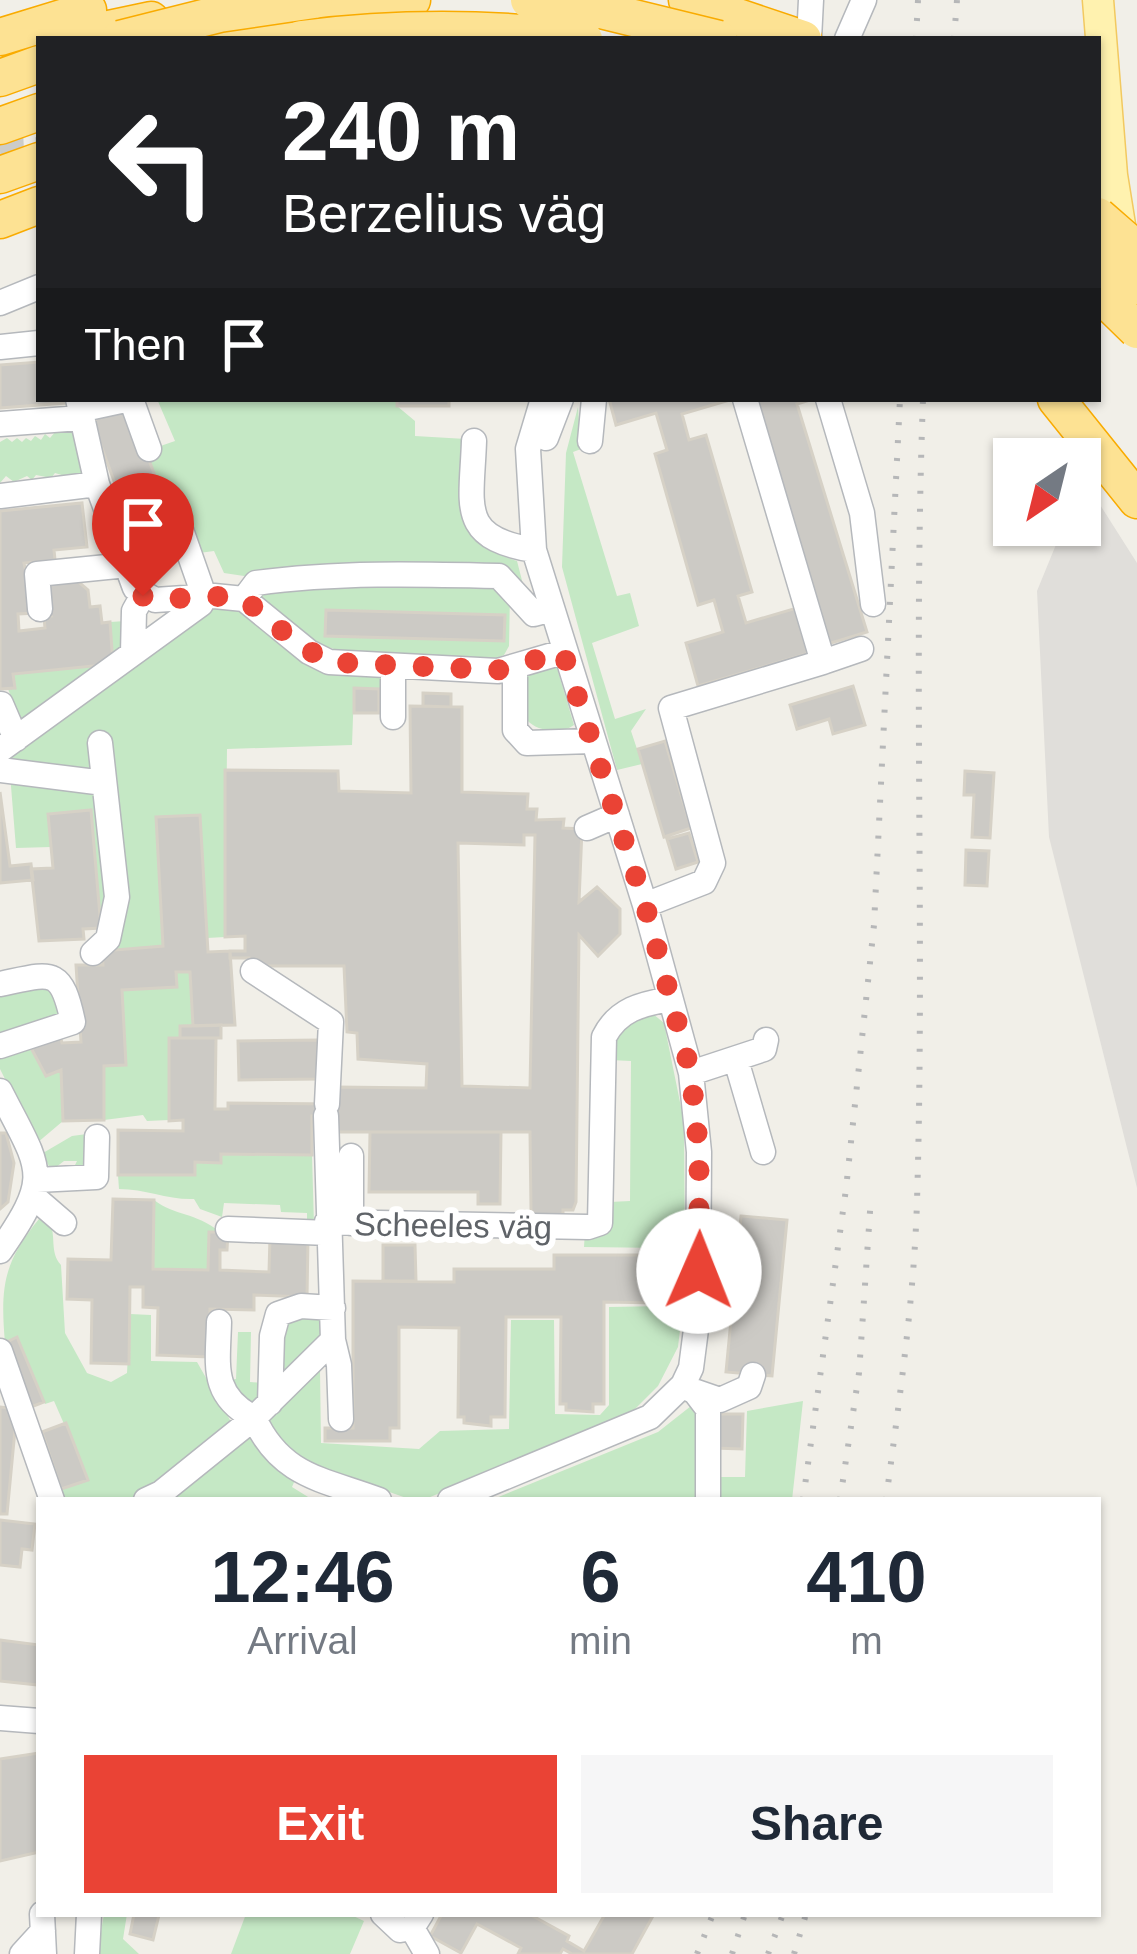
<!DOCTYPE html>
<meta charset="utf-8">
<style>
body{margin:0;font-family:Helvetica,sans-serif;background:#f6f6f7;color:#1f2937;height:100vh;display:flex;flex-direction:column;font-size:45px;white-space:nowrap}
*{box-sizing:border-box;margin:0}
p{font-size:39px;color:#747a83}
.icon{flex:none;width:66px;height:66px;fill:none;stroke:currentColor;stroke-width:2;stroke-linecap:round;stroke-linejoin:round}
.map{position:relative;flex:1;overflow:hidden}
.panel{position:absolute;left:36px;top:1497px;width:1065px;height:420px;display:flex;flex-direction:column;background:#fff;border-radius:0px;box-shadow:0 3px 9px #0004}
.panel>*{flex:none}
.banner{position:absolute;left:36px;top:36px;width:1065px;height:366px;border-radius:0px;box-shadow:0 3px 9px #0004;background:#202124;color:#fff;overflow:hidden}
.needle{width:78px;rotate:215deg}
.tools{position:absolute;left:993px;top:438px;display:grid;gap:24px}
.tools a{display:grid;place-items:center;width:108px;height:108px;border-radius:0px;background:#fff;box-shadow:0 3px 9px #0004;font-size:60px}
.pin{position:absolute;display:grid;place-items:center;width:102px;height:102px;color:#fff;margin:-123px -51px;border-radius:50% 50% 50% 0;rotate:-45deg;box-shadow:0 0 12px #0007}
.pin .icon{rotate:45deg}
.me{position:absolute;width:132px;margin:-66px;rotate:1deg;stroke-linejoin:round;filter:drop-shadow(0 0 9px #0008)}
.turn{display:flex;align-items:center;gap:42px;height:252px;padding:0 48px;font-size:54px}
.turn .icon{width:156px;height:156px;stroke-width:2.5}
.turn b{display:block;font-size:84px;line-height:102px}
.then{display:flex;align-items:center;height:114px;padding:0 48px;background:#0003;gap:24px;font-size:45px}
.eta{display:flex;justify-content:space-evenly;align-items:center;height:204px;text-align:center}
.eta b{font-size:72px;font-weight:800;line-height:84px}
.action{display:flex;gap:24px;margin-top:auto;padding:24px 48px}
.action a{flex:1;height:138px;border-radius:0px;background:#ea4335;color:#fff;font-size:48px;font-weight:800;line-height:138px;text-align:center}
.action a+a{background:#f6f6f7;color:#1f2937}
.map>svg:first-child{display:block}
</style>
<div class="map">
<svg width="1137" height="1954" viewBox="0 0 1137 1954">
<rect width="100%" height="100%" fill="#f1efe8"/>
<path fill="#e0deda" d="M1083 478 1137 563V1188L1049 837 1037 591 1064 525H1080Z"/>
<path fill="#c5e8c5" d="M157 399H397V406L415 421V436L466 439C462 503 445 538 517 561L526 596 507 571 279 569 244 576 224 573 214 551 199 553 180 500 163 497 146 451 175 441Z
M578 407 581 449 573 452 617 596 630 593 639 626 592 643 615 719 646 709 631 731 642 764 617 770 562 567 566 453Z
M62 424H70L85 482 55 473 51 478 36 475 32 480 27 476 14 482 6 476 0 483V442L7 438 12 442 17 438 22 442 26 438 31 441 35 436 41 440 45 434 50 438Z
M498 579 510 592 509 646 504 655 494 659 346 653 313 642 264 604 261 593 264 588Z
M210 605H231L286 650 319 668 384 674V688L354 689 352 745 227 749 225 937 207 938 200 815 157 817 163 946 102 951 101 928 51 847 16 848 10 774 111 793 11 765 12 746Z
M126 621 128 651 26 722 19 718 8 689 15 688 13 674 112 664 110 622Z
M549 665 557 668 574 725C562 734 537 732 527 720V671Z
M176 972H190L193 1026 180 1038 169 1039V1120L147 1121 143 1115 104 1120V1066L126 1064 122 990Z
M38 983 56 989 63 1018 0 1040V993Z
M647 1009 664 1023 684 1122 685 1262 664 1261V1248L584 1247 585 1231 610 1202 630 1201 631 1061 610 1060 611 1039Z
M30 1046 46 1075 61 1070 63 1121 37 1143 0 1069V1056Z
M87 1134 88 1159 77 1171H72L77 1161H64L51 1171 43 1153 72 1136Z
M221 1154 312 1155 314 1225 307 1224V1213L281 1212 280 1205 224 1203 222 1217 200 1209 194 1199C168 1200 146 1189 119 1189L118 1175H195V1162L220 1163Z
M154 1200C175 1216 195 1212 220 1232H209L208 1270 153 1269Z
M39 1219 49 1220C57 1236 49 1252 61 1265L65 1333 87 1373 111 1382 127 1373 130 1314 151 1315V1361L197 1362 230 1420 229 1430 249 1438 298 1473 292 1487 313 1500H65L61 1489 88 1479 54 1401 45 1404 17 1338 5 1343C0 1285 4 1262 39 1219Z
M666 1278H686L678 1347 658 1386 629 1415 423 1500H412L302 1461 280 1449 266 1418 320 1370 321 1443 419 1449 440 1431 509 1429 511 1320H554L555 1414 600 1415 609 1405V1307L665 1306Z
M320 1313 321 1340 281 1383 278 1339 291 1316Z
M238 1332H251L250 1382 262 1383 259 1399 251 1408 230 1380 236 1379Z
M803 1401 792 1500H491L658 1432 691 1406 703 1413 701 1477H745L747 1411Z
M104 1914H127L123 1939 139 1954H97Z
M246 1914H349L364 1921 350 1954H231Z"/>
<path fill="#cccac5" stroke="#d6d1c6" stroke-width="3" fill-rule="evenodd" d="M39 362V399H65V403L0 408V365Z
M397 399H449V406H397Z
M609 399H733L682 414 689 440 706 435 752 592 738 596 746 623 800 607 813 652 698 686 686 643 723 632 714 600 698 605 655 454 667 450 656 413 616 425Z
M752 399H813L797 404 867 632 828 644Z
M128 404 185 556 160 566 133 496 121 500 91 418Z
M82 503 87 547 54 550 55 560 24 563 35 613 18 614 19 631 45 628 44 617 51 616 45 606 49 585 57 579 73 577 88 590 90 607 100 606 102 623 110 622 113 664 13 674 15 688 0 689V511Z
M326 610 505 615 504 641 325 636Z
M853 686 865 725 833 734 829 719 797 729 790 705Z
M354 688 379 689V713H354Z
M423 693 451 694V707L423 706Z
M410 706 462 707V792L528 794 527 809H537L536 820 564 819 563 828 582 829 579 902 597 887 620 909V934L598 956 579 935 576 1202 573 1210H563V1216H534L531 1210 530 1132H335L336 1087 426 1088 427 1064 358 1059 357 1033 347 1032 344 966H249V958H230V951H245V936L225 937V770L338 771 339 791 411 793ZM524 835H535L530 1088 462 1086 458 843 524 845Z
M665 741 691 828 664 837 638 749Z
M965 771 994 773 990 838 972 837 974 795H964Z
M0 792 10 866 31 864 33 880 0 883Z
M91 810 101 928 83 929 84 939 39 941 31 869 53 868 48 814Z
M200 815 208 952 230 951 235 1025 193 1026 190 972H176L177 987 122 990 126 1065 104 1066V1120L63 1121 61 1070 46 1076 30 1046 60 1035 62 1043 81 1042 76 965H103L102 951 163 946 156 817Z
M689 833 698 862 676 869 667 839Z
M966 850 989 851 987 886 965 885Z
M221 1025V1038H180V1026Z
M169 1038H216L215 1109H228V1103L336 1104V1116H312V1155L221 1154V1163L195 1162V1175H118V1130L183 1131V1120L169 1121Z
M318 1040 319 1079 239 1080 238 1041Z
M370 1132H501L500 1204H478V1192H369Z
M0 1133H6L14 1163 8 1202 0 1209Z
M113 1199 154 1200 153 1269 208 1270 209 1232H228L227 1250H220V1270L269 1272 270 1237 308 1238 307 1297 254 1295V1310L210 1309 209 1357 157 1355 158 1308 143 1307V1287H130L129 1364 91 1363 92 1300 67 1299 68 1259 111 1260Z
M741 1216 787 1220 772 1376 726 1372Z
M383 1245H415L416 1281H383Z
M554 1255H659V1303L604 1302V1404H593V1412L566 1410V1404H560L561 1317H506L505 1417H491V1426L464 1423V1417H458L459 1328 399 1327V1428H390V1441H325V1428H353V1281L454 1282V1269H554Z
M17 1337 44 1402 31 1407 5 1343Z
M0 1407 17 1409 7 1514H0Z
M715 1414H743L742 1449 714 1448Z
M66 1423 88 1480 61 1489 42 1432Z
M0 1520 35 1524 32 1550 22 1549 20 1567 0 1565Z
M0 1640 39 1645 38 1685 0 1681Z
M39 1753V1852L0 1861V1759Z
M134 1914 159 1915 153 1940 130 1934Z
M442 1914H529L569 1936 567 1941 584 1951 605 1914H654L632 1954H572L563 1949 560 1954H518L521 1948 477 1924 461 1953 430 1936Z"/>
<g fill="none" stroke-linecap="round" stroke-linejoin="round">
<path stroke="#ccccc8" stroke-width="24" stroke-dasharray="24 12" stroke-linecap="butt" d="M0 151 39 149"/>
<defs>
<path id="minor" d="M809 39 811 0
M847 39 864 0
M0 303 39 287
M0 347 39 343
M78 399 97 484 135 588 155 600 214 596 244 599 309 652 329 662 498 671 563 652
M131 399 149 449
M828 399 862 513 873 604
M79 410 130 399
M0 424 80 418
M546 438 561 399
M474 441C472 505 457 538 534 550
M590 441 594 399
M0 496 97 484
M244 599 256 583C336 572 418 574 499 576L534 614 549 610
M40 609 37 574 127 565
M133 653 134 611 143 595
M823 662 861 649
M515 667V730L527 743 592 741
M1 704 16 739
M393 717V666
M0 750 201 604V587L173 507
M0 770 104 783
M587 828 617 815
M645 905 704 882 713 863 671 708 823 662 745 399
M93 953 108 939 117 897 100 743
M253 971 331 1022 327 1104
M0 984C52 973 61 966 73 1022L0 1046
M736 1060 763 1152
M691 1073 764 1049 766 1040
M0 1091C40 1170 54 1174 0 1251
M351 1156V1223
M37 1180 96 1177 97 1137
M35 1198 64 1223
M327 1222 588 1227 600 1223 604 1037C618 1009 642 1004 670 999
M228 1229 328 1233
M219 1322C218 1365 210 1395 254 1418
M333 1340 339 1365 341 1419
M0 1351 52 1500
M691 1390 720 1400 749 1387 753 1375
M695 1392 708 1409V1500
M270 1403 272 1336 278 1314 301 1306 333 1308
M254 1418C281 1477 323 1479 379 1500
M146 1500 161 1493 254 1418 333 1340 326 1116
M450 1500 650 1417 683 1385 691 1368 698 1314 699 1152 691 1073 645 905 534 550 528 449 543 399
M0 1718 39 1721
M42 1914 44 1954
M383 1914 400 1930 412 1928 421 1914
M412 1928 427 1954
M22 1954 43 1931
M87 1954 89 1914"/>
<path id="major" d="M1098 0 1112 175 1124 250"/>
<path id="highway" d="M687 0 803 39
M0 37 88 10
M61 39 151 20
M201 39 412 0
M0 78 39 64
M0 126 39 112
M0 175 39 161
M0 220 39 205
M1056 399 1137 500"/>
</defs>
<use href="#minor" stroke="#b5b8bc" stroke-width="27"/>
<use href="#major" stroke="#f2c960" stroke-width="33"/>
<use href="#highway" stroke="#f9ab00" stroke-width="39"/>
<use href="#minor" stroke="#fff" stroke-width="24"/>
<use href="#major" stroke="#fff2af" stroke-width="30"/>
<use href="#highway" stroke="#fde293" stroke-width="36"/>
<path stroke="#b6b7b8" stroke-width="6" stroke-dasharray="3 15" stroke-linecap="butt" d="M916 39 918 0
M954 39 957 0
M803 1500 846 1189 874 925 900 399
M840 1500 859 1373 871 1197
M886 1500C899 1401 914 1301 917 1201 925 934 913 666 923 399
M697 1954 713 1914
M732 1954 745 1914
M768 1954 783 1914
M794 1954 806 1914"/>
<defs>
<path id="highway-bridge" d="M529 0 597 9 719 39
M120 39 219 14 314 0
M301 39C396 27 488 27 584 39
M1098 216 1137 250
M1098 250 1137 286
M1098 292 1137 330"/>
</defs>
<use href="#highway-bridge" stroke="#f9ab00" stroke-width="39" stroke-linecap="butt"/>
<use href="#highway-bridge" stroke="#fde293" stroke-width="36"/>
</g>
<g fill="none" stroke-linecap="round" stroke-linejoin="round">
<path stroke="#ea4335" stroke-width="21" stroke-dasharray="0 37.8" d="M143 596 155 600 214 596 244 599 298 644 329 662 498 670 563 652 645 905 691 1073 699 1152V1271"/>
</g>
<g text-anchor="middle" stroke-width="12" stroke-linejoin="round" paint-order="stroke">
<g font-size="33" fill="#5f6368" stroke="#fff">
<text transform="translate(453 1225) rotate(1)" y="12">Scheeles väg</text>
</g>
</g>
</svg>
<div class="tools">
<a><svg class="needle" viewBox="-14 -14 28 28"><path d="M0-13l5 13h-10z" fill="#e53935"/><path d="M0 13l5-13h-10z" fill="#747a83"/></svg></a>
</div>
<div class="pin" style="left:143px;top:596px;background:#d93025"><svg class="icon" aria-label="arrive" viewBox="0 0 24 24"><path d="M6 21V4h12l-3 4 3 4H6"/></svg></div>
<svg class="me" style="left:699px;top:1271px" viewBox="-20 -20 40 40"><circle r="19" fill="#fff"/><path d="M0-13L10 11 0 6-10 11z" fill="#ea4335"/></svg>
<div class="banner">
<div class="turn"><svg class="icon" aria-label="left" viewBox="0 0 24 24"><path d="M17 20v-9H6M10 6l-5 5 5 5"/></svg><div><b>240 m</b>Berzelius väg</div></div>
<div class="then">Then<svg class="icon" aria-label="arrive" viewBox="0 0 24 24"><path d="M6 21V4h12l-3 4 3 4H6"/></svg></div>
</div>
<section class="panel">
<div class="eta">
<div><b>12:46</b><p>Arrival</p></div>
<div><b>6</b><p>min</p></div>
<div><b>410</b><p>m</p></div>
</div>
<div class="action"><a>Exit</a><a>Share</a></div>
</section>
</div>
